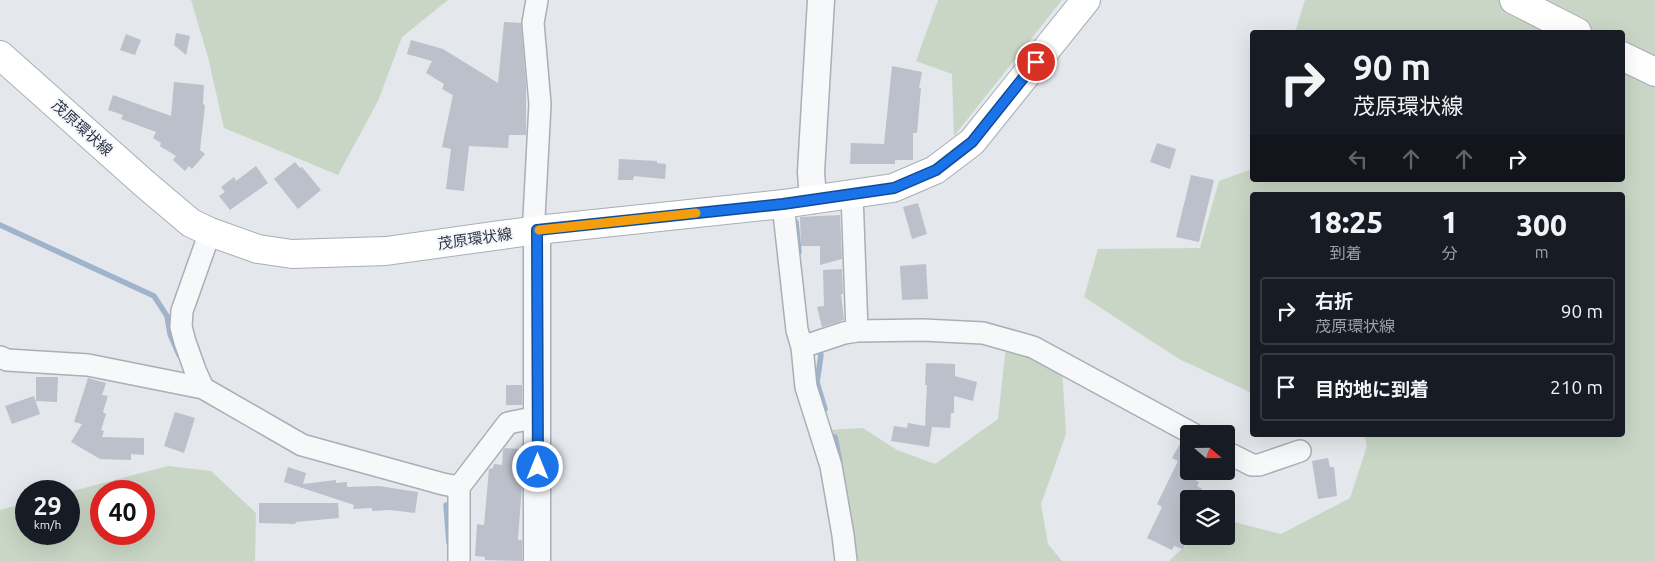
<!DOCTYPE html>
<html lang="ja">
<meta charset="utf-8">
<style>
body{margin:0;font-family:Ubuntu,"Noto Sans JP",sans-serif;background:#242831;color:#f1f3f6;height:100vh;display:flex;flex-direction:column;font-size:19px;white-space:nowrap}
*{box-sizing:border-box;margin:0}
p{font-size:16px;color:#9ea1a6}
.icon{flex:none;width:28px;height:28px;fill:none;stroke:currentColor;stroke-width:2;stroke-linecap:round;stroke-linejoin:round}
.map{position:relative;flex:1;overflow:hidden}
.sheet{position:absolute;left:1250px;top:192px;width:375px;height:245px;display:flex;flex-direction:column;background:#171b24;border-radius:5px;box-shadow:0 5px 20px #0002}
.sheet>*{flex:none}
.banner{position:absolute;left:1250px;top:30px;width:375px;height:152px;border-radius:5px;box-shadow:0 5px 20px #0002;background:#171b24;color:#f1f3f6;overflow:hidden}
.needle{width:32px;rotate:110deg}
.controls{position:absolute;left:1180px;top:425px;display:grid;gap:10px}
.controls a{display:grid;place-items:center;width:55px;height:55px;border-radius:5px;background:#171b24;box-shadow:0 5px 20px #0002;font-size:25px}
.speed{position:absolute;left:15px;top:480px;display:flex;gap:10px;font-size:25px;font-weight:700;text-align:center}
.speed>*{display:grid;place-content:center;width:65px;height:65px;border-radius:50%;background:#171b24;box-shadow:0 5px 20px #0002;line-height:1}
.speed small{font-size:12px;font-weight:400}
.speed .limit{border:8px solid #d22;background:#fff;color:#111}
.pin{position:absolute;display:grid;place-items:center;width:42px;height:42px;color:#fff;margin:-21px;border:2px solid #fff;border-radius:50%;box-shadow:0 1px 5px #0007}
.me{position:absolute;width:55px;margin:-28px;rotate:0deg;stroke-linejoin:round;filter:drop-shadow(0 0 4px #0008)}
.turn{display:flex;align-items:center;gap:18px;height:105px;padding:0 20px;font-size:22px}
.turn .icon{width:65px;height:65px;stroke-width:2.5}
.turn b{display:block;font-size:35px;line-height:42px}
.lanes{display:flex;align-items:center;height:48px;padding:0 20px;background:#0003;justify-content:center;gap:25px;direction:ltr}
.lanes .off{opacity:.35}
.eta{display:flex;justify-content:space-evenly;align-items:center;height:85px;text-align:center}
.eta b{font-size:30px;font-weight:800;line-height:35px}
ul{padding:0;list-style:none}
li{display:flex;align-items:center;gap:15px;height:68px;margin:0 10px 8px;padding:0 10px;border:2px solid #363941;border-radius:5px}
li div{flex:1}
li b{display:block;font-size:19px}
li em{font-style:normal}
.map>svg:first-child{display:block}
</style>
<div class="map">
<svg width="1655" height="561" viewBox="0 0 1655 561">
<rect width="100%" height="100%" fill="#e4e7ec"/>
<path fill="#c9d6c5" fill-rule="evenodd" d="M191 0H448L402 37 378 101 338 175 224 128 208 57Z
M938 0H1062L954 136 952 74 916 61Z
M1305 0H1655V561H1169L1195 536H1226V520L1281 534 1350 498 1367 446 1364 435H1622V195H1252V393L1179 359 1084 297 1098 249 1200 248 1219 181 1252 169V180H1622V32H1295Z
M1006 346 1062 368 1066 434 1041 504 1048 544 1062 561H849L828 430 863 428 897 450 935 464 998 419Z
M168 466 211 471 256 513 255 561H0V510L26 503V534H69V492ZM144 491V534H101V491Z"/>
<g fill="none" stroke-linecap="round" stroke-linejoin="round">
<path stroke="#9fb4cc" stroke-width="5.5" d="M796 222 799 252
M0 225 154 296 167 316 170 334 179 355
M821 355 817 382 825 409
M835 437 840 462
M446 505 449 543"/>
</g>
<path fill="#bbc0ca" d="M504 22 521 23 526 84V135H509L508 148 469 146 464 191 446 189 451 149 442 147 453 95 442 89 444 84 426 73 432 61 407 54 411 40 443 49 498 83Z
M176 33 190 36 186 55 174 45Z
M126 34 141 40 135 55 120 50Z
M892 66 922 72 919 88H921L917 133H913V160H895V164H850L851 143 884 144Z
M174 82 204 85 203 104 205 105 200 150 205 154 192 169 189 166 185 171 173 160 176 156 160 146 161 143 153 138 156 132 121 119 123 115 108 110 113 95 171 116Z
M1157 143 1176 149 1170 169 1150 162Z
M619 159 657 161V163L666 164 665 179 634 176 633 180H618Z
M295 162 300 168 302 167 321 190 298 209 274 179Z
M256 166 268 183 230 210 219 196 225 192 221 187 234 177 236 181Z
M1191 175 1214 180 1199 242 1176 237Z
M918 203 927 234 912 239 903 207Z
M840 215 842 259 820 265V246H801L800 217Z
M926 264 928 299 902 300 900 266Z
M842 269 843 294H841L844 320 822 327 817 307 824 306 823 270Z
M926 363 955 364V376L977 382 973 401 954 396V413H951L950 428 932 427 929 447 891 441 894 426 907 428 908 423 925 426 927 385H925Z
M36 377H58L57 402 36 401Z
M88 378 106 383 102 395 108 396 103 412 106 414 101 430 104 431 102 437 144 438V455L131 454V460L100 459 71 442 82 424 74 422Z
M506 385H522V405H506Z
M34 396 40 414 12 424 5 406Z
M175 412 195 418 184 453 164 446Z
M1181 442 1189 445V477L1199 482 1197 486 1202 489 1197 499H1189V534L1183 549 1174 546 1172 550 1147 538 1162 507 1157 504 1178 461 1172 458Z
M505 448 522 449V485L518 540H522V561L485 560V557L475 556 477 524 484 525 489 469 493 468 494 464 502 465 503 450Z
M1328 458 1330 467H1334L1337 496 1318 499 1312 461Z
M288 467 306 473 303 484 336 480V483L347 482V487L379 486 418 492 415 513 390 510 372 511V508L353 509 354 505 284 482Z
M259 503H338L339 518 296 522 295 524 259 523Z"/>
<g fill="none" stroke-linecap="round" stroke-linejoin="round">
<defs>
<path id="minor" d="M852 194 857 331
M783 204 797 330 802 347 806 387 831 466 843 535 846 561
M537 230 534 217 540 104 533 23 537 0
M210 232 182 311 181 327 185 342 195 370 203 388 302 445 443 484 459 487 508 423 538 417
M802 347 844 333 857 331 923 330 983 333 1033 347 1193 434
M0 357 7 360 88 365 203 388
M1226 452 1252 465H1259L1300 451
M459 561V487"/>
<path id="tertiary" d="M813 200 811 172 821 0
M537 230V561"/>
<path id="secondary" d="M1514 0 1577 32
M0 55 146 185 191 223 210 232 258 249 292 254 386 251 537 230 783 204 893 188 935 170 972 142 1086 0
M1622 56 1655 72"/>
</defs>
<use href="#minor" stroke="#a9aeb7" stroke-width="24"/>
<use href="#tertiary" stroke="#a9aeb7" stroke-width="29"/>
<use href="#secondary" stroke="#a9aeb7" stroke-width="30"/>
<use href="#minor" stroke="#f7f8fa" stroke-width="21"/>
<use href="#tertiary" stroke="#f7f8fa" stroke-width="26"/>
<use href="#secondary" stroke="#fff" stroke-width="28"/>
</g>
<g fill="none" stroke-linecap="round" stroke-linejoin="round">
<defs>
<path id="route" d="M538 467 537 230 783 204 894 188 936 170 972 142 1036 62"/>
</defs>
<use href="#route" stroke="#114b97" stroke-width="12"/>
<use href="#route" stroke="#1a73e8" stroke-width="9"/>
<path stroke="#f59e0b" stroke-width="9" d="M539 230 696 213"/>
</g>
<g text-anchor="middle" stroke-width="4" stroke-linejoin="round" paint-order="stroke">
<g font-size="15" fill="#2b3445" stroke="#f4f6f9">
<text transform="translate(82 128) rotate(42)" y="5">茂原環状線</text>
<text transform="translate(475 239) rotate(-8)" y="5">茂原環状線</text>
</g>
</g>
</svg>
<div class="controls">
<a><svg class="needle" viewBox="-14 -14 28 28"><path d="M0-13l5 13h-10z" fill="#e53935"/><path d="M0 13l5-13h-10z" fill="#9ea1a6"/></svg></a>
<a><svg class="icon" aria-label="layers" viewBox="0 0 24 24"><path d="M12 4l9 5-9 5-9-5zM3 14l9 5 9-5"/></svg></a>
</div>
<div class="speed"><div>29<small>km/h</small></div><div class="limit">40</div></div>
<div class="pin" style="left:1036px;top:62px;background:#d93025"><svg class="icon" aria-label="arrive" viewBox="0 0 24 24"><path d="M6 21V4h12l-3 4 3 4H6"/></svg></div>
<svg class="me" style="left:538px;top:467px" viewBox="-20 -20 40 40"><circle r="17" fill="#1a73e8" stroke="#fff" stroke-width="3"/><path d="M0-11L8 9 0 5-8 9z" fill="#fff"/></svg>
<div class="banner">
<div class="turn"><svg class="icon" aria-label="right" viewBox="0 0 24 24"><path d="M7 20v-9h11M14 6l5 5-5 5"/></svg><div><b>90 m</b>茂原環状線</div></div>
<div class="lanes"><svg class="icon off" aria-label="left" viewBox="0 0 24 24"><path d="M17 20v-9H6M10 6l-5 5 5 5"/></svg><svg class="icon off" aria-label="ahead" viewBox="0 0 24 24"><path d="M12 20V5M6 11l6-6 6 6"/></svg><svg class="icon off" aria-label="ahead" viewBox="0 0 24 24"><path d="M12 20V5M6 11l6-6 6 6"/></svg><svg class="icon" aria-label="right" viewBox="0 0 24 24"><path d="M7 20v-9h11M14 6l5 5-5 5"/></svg></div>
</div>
<section class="sheet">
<div class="eta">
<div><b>18:25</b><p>到着</p></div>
<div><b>1</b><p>分</p></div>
<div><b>300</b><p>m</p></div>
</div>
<ul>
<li><svg class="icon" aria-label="right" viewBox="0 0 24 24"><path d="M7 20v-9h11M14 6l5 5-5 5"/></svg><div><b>右折</b><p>茂原環状線</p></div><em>90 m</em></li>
<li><svg class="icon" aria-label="arrive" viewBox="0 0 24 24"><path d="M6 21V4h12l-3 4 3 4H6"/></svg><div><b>目的地に到着</b></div><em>210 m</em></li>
</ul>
</section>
</div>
